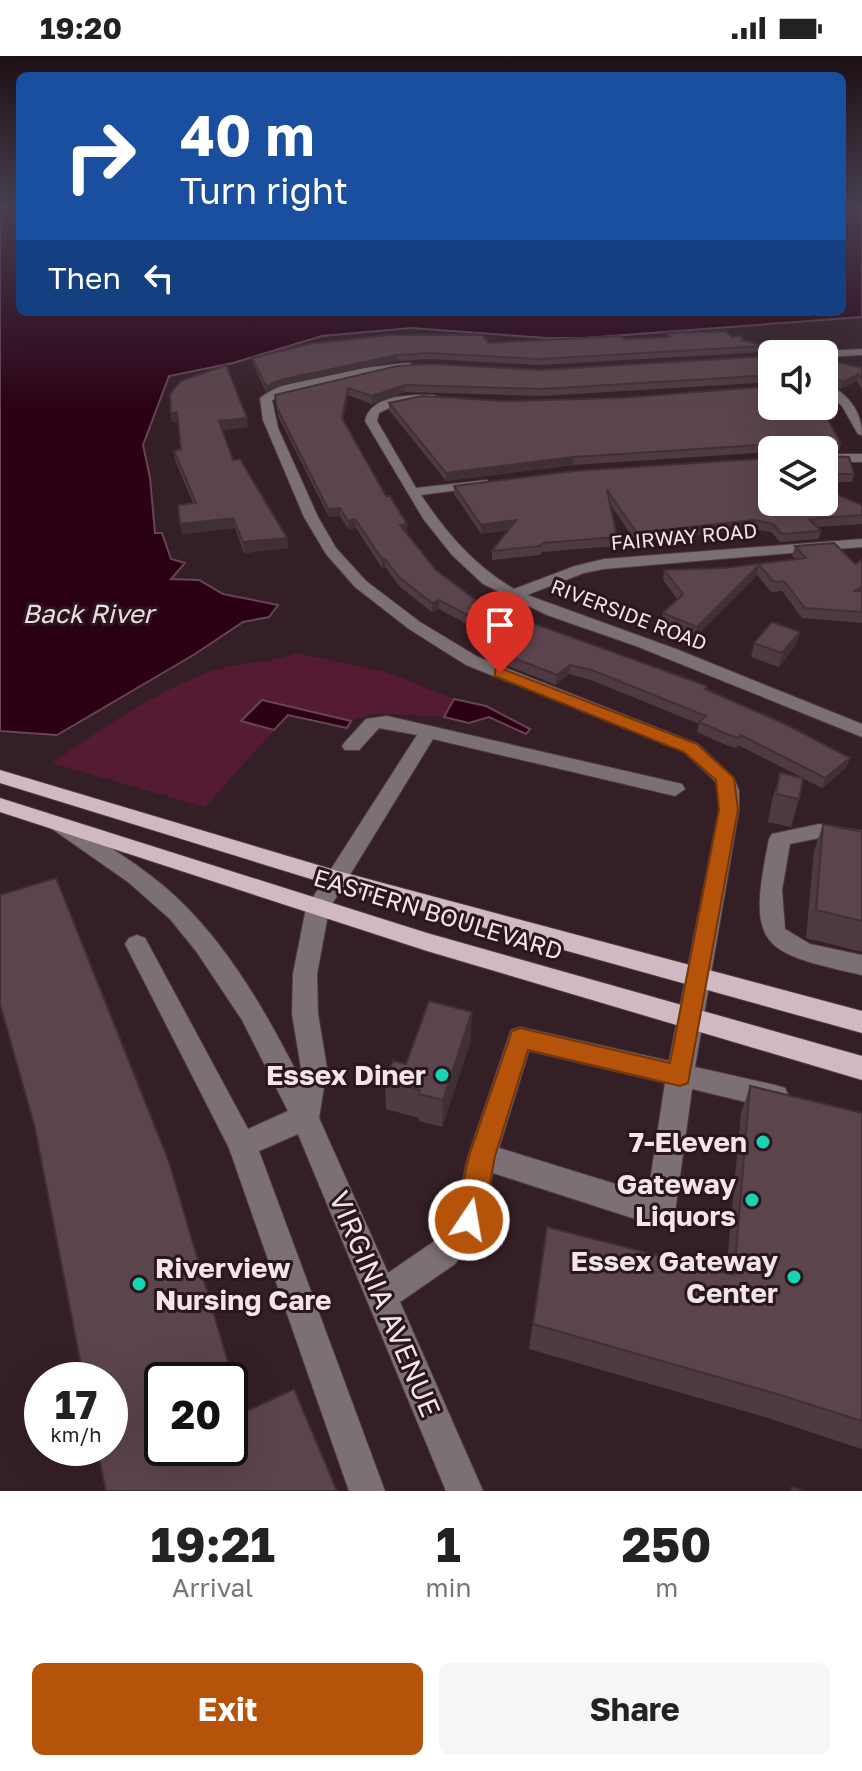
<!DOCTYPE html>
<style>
body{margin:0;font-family:"Golos Text",sans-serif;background:#f6f6f6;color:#222;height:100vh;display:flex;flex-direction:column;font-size:30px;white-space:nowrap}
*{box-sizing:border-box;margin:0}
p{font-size:26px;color:#767676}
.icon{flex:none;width:44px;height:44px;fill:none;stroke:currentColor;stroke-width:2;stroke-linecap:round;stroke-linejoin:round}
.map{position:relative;height:1435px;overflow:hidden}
.panel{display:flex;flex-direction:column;background:#fff;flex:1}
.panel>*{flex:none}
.banner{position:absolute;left:16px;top:16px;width:830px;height:244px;border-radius:12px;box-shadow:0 8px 32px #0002;background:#1a4fa0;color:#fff;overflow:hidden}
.buttons{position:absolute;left:758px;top:284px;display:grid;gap:16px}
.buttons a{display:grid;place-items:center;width:80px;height:80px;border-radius:12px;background:#fff;box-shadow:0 8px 32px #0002;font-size:40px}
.speed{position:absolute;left:24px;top:1306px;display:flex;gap:16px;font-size:40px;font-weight:700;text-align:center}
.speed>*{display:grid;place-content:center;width:104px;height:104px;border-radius:50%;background:#fff;box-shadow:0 8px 32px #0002;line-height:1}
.speed small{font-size:20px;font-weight:400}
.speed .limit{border:4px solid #111;border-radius:12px;background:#fff;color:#111}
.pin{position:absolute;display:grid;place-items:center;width:68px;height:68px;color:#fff;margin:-82px -34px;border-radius:50% 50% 50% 0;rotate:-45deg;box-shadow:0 0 8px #0007}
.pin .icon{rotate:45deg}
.me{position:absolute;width:88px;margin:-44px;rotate:12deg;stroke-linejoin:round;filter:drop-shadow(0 0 6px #0008)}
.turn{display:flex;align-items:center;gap:28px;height:168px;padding:0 32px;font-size:36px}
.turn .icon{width:104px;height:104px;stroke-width:2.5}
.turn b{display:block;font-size:56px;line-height:68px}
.then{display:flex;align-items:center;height:76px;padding:0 32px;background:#0003;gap:16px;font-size:30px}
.eta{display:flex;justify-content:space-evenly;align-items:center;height:136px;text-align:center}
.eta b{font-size:48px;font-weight:700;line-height:56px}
.button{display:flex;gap:16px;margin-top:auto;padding:16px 32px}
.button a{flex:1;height:92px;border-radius:12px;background:#b45309;color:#fff;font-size:32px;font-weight:700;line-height:92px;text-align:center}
.button a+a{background:#f6f6f6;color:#222}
.status{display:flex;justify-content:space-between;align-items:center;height:56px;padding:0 40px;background:#fff;direction:ltr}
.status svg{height:22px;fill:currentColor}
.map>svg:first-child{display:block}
</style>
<div class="status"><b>19:20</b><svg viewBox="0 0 49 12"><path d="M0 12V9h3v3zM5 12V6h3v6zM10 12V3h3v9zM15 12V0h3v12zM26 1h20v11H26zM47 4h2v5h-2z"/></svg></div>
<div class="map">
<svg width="862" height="1435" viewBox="0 0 862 1435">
<rect width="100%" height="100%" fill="#351f27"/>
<path fill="#551b35" d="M296 597 386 616 454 643 444 661 375 657 351 665 262 644 242 665 274 674 205 751 52 707C102 673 171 624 230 610 253 605 274 607 296 597Z"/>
<path fill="#2b0014" stroke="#674454" stroke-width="2" d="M0 152H20V256H842V152H862V261L584 282H547L411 272 322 280 233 307 169 320 143 389 150 422 155 477H162L171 503 185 507 171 523 199 524 223 538 278 549 269 561 243 566 195 598 57 679 0 675Z
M454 643 486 650 530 673 526 678 489 661 469 667 444 661Z
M262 644 351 665 347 672 288 659 274 674 241 665Z"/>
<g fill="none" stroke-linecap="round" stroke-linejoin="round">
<defs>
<path id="minor" d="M862 293V299L824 301V298H819L824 295Z
M396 308 409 307 414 310 314 329 272 344 278 372 318 461 336 492 366 525 420 566 478 601 698 688 734 722 739 735V754L695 1011 775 1029 785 1032 789 1041 785 1050 775 1053 692 1033 675 1156 671 1166 660 1171 493 1117 480 1174 455 1208 400 1246 483 1435H446L298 1078 259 1095 385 1435H349L229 1092 125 888 129 882 137 879 145 882 248 1073 288 1055 242 964 196 895 170 863 128 826 45 768 49 763H63C102 786 141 809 174 839 228 889 266 956 299 1021L301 1012 292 958 293 918 306 852 417 679 379 672 359 694H345L342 690 345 686 366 663 387 660 682 728 685 733 675 740 433 683 329 853 317 918 318 958 327 1012 319 1062 388 1217 433 1186 455 1158 468 1100 511 974 520 971 669 1005 719 754V735L715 725 684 696 466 609 409 573 355 531 326 498 304 461 263 364 260 342C288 319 360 313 396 308ZM529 995 665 1027 648 1138 499 1092Z
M824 328C847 335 862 355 862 379L858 378 842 350 824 335Z
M417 339H433L439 342 433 345 397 348 379 357 377 365 416 432 487 424 489 427 482 431 421 439C447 478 474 509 514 533L575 510 604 503 862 483V491L604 513 584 517 527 539 676 593 862 668V681L636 590 547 559 483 528 452 499 424 464 365 365C370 343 397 340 417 339Z
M824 398H862V406H824Z
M819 768 862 775V789L819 782 790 788 782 834 785 873 810 888 862 899V919C759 896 747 891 769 783L772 778Z"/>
<path id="major" d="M0 714 338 815 862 955V977L337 831 0 727Z
M0 742 427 877 862 1000V1024L427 895 0 756Z"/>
</defs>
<use href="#minor" stroke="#503b42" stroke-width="2"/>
<use href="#major" stroke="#503b42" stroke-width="2"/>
<use href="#minor" fill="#7b7073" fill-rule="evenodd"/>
<use href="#major" fill="#d1b9c1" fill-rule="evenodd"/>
</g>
<path fill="#4f3a41" d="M667 277 732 281 764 290 763 296 539 309 431 303 397 305 280 330 266 336 253 308 252 302 488 287 666 281Z
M772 300V326L543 340 405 336 372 348 348 339 343 365 386 440 407 468V477H406L436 514 477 547 707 630 706 633 850 702 846 712 822 732 802 722 799 743 791 771 768 766 772 744 780 717 801 721 738 689 736 692 726 689 697 676 699 668 591 624 569 618 556 629 490 603 491 593 498 587 485 582V578L439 553 432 556 400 531 386 512H382L356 472 348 473 340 460 329 461 278 360 275 339 540 314Z
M824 303 862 312V333L857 325 841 333 824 326Z
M621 342 841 387 839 395 824 396V394H772V396L573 409 446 425 389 354V347Z
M171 357 248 371 222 374 233 404 287 482 288 492 244 497 235 472 182 478 193 447 175 404 174 395 181 393 178 366H172Z
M824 400 854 418 852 426H824Z
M772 402V446L862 449V468L817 471 821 475 819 483 780 486 771 476 752 473 636 486 610 448 617 481 616 490 542 496 540 499 492 504V495L509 474 481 478 454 438V430Z
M795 490 855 508 862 504V567L802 562 782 535 771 536 757 519 695 581 662 567 663 557 677 543 663 524 664 514 724 512 796 504 792 500Z
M800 576 796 589 779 611 751 601 754 587Z
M823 768 862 776V896L806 882 814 795Z
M471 984 442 1071 419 1065V1062L386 1053 385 1025 406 1008Z
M750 1030 862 1057V1393L765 1361 529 1293 547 1171 726 1217 741 1057Z"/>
<path fill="#403035" d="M397 299V305L280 330 266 336V330L280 324Z
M859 318 857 325 841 333 843 326Z
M405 329V336L372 348V340Z
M348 332V339L342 370V362Z
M177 356 179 365 172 366 171 357Z
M247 362 248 371 220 374 219 365Z
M574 401 573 409 446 425V417Z
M340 452V460L329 461 328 453Z
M233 462 235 472 182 478 180 468Z
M355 463 356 472 348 473V465Z
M516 464V473L481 478V469Z
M754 464 752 473 636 486 637 477Z
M407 468V477L400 478V469Z
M287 482 288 492 244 497 243 486Z
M382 503H385L386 512H382Z
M759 509 757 519 695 581 697 571Z
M439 544V553L432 556V547Z
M800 576 796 589 779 611 782 597Z
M570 609 569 618 556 629 557 619Z
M850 702 846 712 822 732 825 722Z
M472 956 471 984 442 1071 443 1044Z"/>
<path fill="#5c444c" stroke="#403035" stroke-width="2" fill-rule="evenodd" d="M726 275 732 281 742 280V284L764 290 539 303 431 297 397 299 280 324 266 330 252 302 309 288 389 279H483L488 287 620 280 625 283 670 281 667 277Z
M777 292 804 298H775Z
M772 300V319L543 333 405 329 372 340 348 332 342 362 386 440H390L407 468 400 469 436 514 477 545 474 546 707 630 705 633 785 668 850 702 825 722 741 679 738 682 729 679 699 666 706 660 592 614 570 609 557 619 491 593 505 580 485 572 488 570 439 544 432 547 400 522 385 503H382L355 463 348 465 340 452 328 453 277 352 275 339 397 310 431 308 540 314Z
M824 303 862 312V323L859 318 843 326 824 319Z
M226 309 247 362 219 365 233 404 240 403 287 482 243 486 233 462 180 468 178 449 196 447 174 395 181 393 177 356 171 357 170 338 181 325Z
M772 330V350H820L841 387 824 388V394H776L777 391 774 388 574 401 446 417 389 347 422 340 505 345 621 342Z
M824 400 849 401 854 418H824Z
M772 402V446H824V433L862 449V459L809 463 821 475 782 478 773 468 754 464 637 477 607 434 617 481 543 487 540 490 492 495 516 464 481 469 454 430 574 415Z
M834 487 855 508 862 504V531L854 535H862V556L805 552 784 525 774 526 759 509 697 571 663 557 683 538 664 514 724 512 806 502 795 490Z
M772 566 800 576 782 597 754 587Z
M780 717 803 722 799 743 776 738Z
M823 768 862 776V865L816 854Z
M56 822 169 1106 243 1357 294 1333 337 1435H106L97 1392H110V1324H84L35 1072 0 948V839ZM162 1324H230V1392H162Z
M429 945 472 956 443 1044 419 1038 420 1034 385 1025 393 1005 406 1008Z
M750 1030 862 1057V1365L777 1338 533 1268 547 1171 734 1219Z
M792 1431 805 1435H792Z"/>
<linearGradient id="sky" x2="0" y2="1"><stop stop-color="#1d1115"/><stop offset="0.43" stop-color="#4b4252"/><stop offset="1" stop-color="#4b4252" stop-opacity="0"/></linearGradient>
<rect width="862" height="353" fill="url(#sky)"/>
<path fill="#b45309" stroke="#753606" stroke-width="2" d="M500 612 697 688 734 722 738 754 688 1027 680 1030 528 994 495 1100 483 1164 479 1174 469 1178 459 1174 455 1164 469 1100 512 975 520 972 670 1007 719 754 716 724 684 696 495 620V613Z"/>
<g fill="#15d5b3" stroke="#2a161e" stroke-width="3">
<circle cx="442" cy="1019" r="8"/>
<circle cx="763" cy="1086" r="8"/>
<circle cx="752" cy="1144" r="8"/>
<circle cx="794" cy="1221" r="8"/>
<circle cx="139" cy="1228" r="8"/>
</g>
<g text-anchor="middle" stroke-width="6" stroke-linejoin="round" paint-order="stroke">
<g font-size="20" fill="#f3e4e9" stroke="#2a161e">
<text transform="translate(684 481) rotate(-5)" y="7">FAIRWAY ROAD</text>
<text transform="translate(629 559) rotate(21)" y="7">RIVERSIDE ROAD</text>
</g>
<g font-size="24" fill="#f3e4e9" stroke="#2a161e">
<text transform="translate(438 859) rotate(17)" y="8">EASTERN BOULEVARD</text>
</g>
<g font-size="26" font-style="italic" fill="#f1dbe3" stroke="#2a161e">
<text x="88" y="567">Back River</text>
</g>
<g font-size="28" font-weight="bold" fill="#f3e4e9" stroke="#2a161e" text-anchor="end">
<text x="426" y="1029">Essex Diner</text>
<text x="747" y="1096">7-Eleven</text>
<text x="736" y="1138">Gateway<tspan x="736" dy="32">Liquors</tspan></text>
<text x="778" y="1215">Essex Gateway<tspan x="778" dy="32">Center</tspan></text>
<text x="155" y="1222" text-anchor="start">Riverview<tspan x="155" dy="32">Nursing Care</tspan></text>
</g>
<g font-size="28" fill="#f3e4e9" stroke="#2a161e">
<text transform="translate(385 1248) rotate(67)" y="10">VIRGINIA AVENUE</text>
</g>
</g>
</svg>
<div class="buttons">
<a><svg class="icon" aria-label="sound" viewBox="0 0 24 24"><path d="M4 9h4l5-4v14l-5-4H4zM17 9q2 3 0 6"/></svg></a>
<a><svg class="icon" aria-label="layers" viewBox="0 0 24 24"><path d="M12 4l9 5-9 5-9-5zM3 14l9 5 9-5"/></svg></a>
</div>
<div class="speed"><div>17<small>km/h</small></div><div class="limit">20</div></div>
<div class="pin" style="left:500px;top:617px;background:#d93025"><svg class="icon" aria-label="arrive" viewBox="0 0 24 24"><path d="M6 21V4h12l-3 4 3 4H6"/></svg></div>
<svg class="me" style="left:469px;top:1164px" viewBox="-20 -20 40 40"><circle r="17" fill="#b45309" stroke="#fff" stroke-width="3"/><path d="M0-11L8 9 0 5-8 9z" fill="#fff"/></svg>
<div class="banner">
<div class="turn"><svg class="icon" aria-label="right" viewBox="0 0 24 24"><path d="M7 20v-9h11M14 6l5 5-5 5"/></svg><div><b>40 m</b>Turn right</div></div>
<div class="then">Then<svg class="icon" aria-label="left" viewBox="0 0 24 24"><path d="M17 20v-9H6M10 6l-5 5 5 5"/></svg></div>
</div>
</div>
<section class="panel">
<div class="eta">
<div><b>19:21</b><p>Arrival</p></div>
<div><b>1</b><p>min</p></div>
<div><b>250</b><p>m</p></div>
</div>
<div class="button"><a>Exit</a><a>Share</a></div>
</section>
